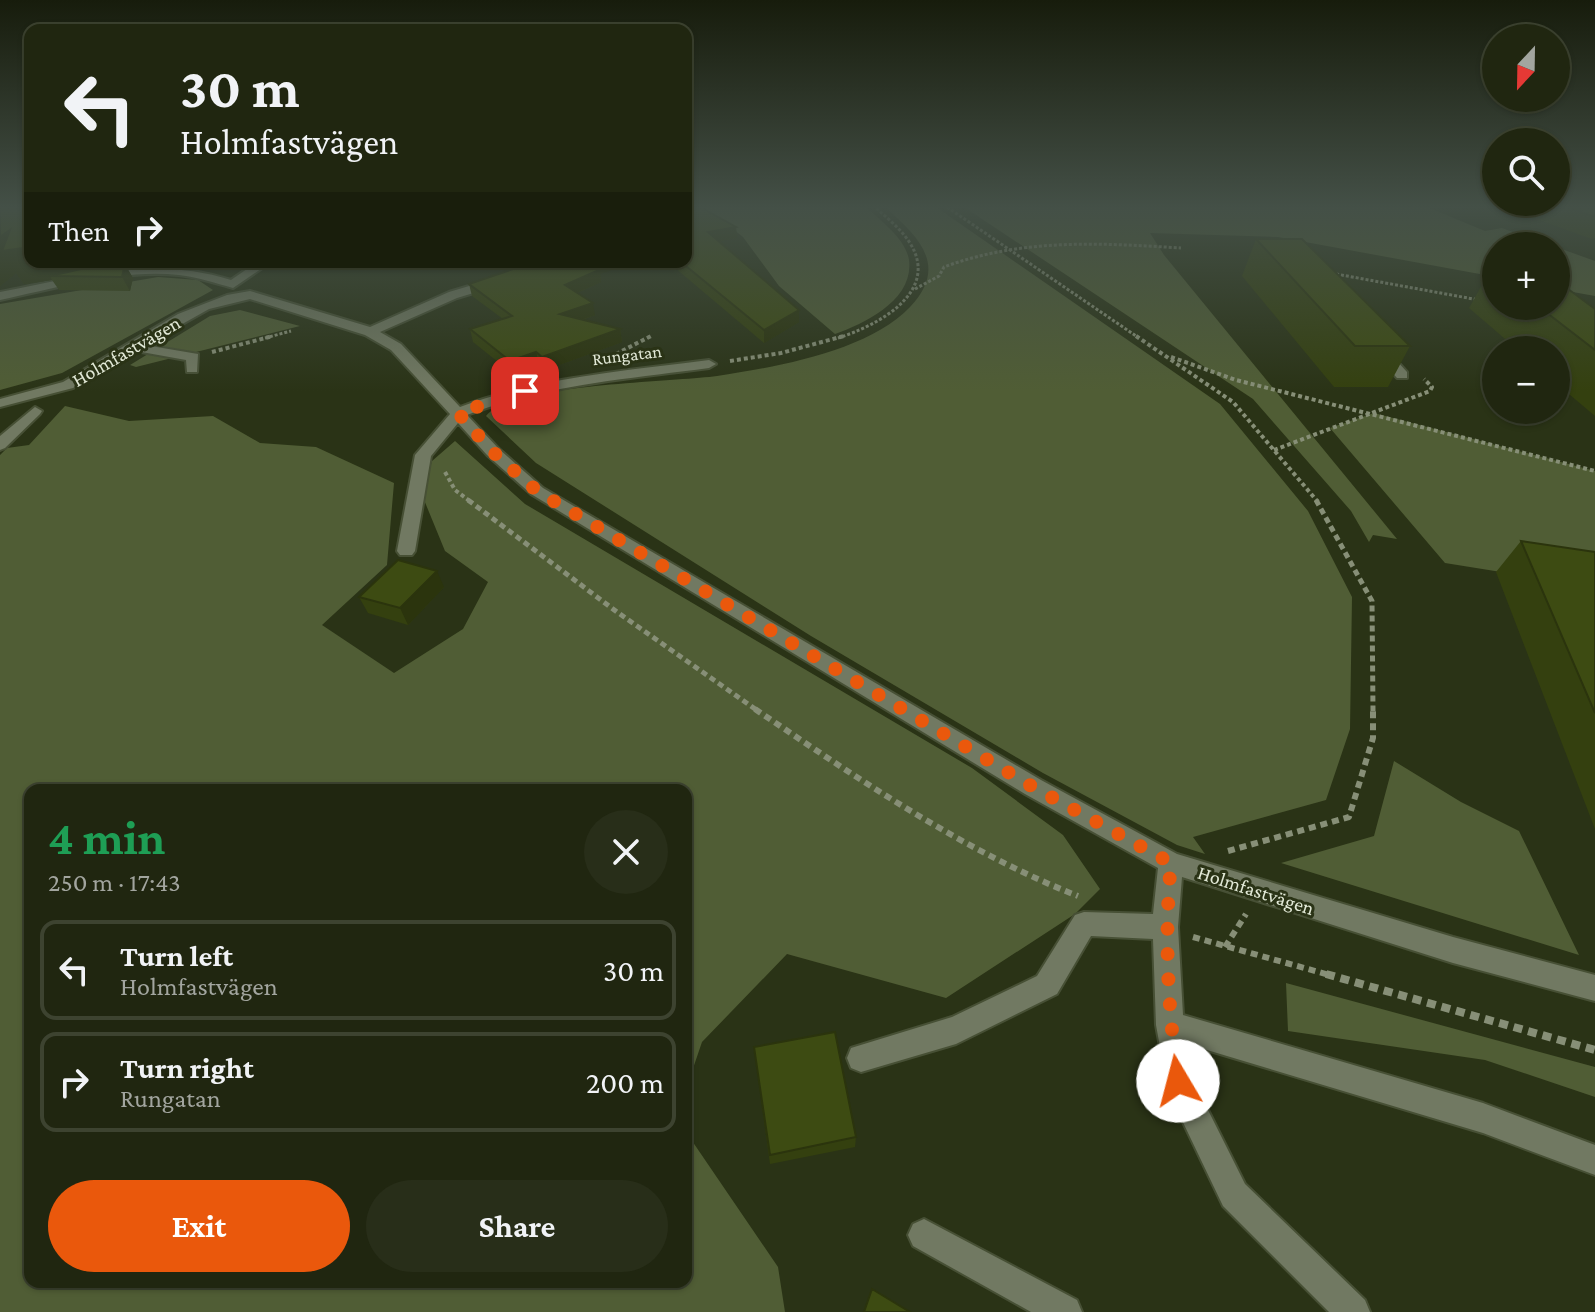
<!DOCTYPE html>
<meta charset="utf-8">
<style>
body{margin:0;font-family:"Crimson Pro",serif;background:#282e19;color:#f1f3f6;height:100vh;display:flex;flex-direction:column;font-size:30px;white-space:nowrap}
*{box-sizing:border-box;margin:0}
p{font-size:26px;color:#a2a59f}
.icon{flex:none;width:44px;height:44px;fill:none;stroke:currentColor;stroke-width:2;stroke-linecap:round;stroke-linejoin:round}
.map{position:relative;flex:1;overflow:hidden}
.panel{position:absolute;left:24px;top:784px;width:668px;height:504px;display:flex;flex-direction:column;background:#202610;border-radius:16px;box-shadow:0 2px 6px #0004,0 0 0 2px #3d4330}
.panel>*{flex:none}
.banner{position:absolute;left:24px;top:24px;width:668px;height:244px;border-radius:16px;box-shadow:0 2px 6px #0004,0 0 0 2px #3d4330;background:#202610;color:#f1f3f6;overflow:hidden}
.needle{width:52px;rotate:202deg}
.tools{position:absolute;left:1482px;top:24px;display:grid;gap:16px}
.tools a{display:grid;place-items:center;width:88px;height:88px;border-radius:50%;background:#202610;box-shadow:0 2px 6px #0004,0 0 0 2px #3d4330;font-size:40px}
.pin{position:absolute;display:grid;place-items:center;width:68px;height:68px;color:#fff;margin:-34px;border-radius:16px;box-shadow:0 4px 12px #0006}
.me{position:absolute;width:88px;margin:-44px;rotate:352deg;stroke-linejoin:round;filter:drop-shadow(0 0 6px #0008)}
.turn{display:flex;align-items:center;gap:28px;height:168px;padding:0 24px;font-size:36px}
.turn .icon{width:104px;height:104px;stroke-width:2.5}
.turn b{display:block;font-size:56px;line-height:68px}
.then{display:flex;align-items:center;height:76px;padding:0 24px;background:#0003;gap:16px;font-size:30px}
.round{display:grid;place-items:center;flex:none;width:84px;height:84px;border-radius:42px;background:#282e19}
.headline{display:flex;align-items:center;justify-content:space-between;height:136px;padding:0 24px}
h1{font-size:48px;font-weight:700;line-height:60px;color:#1e9e55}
.cta{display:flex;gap:16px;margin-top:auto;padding:16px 24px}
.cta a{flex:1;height:92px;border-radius:48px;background:#ea580c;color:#fff;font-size:32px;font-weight:700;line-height:92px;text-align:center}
.cta a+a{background:#282e19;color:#f1f3f6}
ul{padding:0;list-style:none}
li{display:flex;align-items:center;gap:24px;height:100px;margin:0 16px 12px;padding:0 8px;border:4px solid #3d4330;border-radius:16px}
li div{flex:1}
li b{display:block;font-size:30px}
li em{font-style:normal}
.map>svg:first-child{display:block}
</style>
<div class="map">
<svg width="1595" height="1312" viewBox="0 0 1595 1312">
<rect width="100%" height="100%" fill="#2a3316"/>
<path fill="#505d35" d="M691 207H866C881 221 906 239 909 260 914 300 865 323 835 334L779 286 743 237 728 225Z
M885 207H936L1220 404 1308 511 1352 597 1350 729 1326 800 1193 837 1205 854 1177 845 1043 773 811 636 536 463 486 416C510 384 673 382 717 376 777 367 868 351 910 307 949 266 919 237 885 207Z
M964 207H1427L1485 231 1502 228 1552 246H1496V277L1278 237 1150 233 1164 255 1397 539 1373 535 1369 542 1351 511 1253 399Z
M1556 247 1595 261V296L1556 289Z
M158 277 198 280 213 290 62 373 0 390V304Z
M240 310 300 326 136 367 130 365 210 316Z
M65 406 129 421 213 416 260 443 316 447 394 483 387 565 322 625 394 673 463 629 488 582 445 551 422 495 432 461 455 441 525 504 972 768 1063 835 1100 889 1075 914 946 998 787 954 702 1042 686 1089V790H30V1282H686V1132L778 1267 785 1312H0V455L7 448 29 445Z
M1374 413 1595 471V587L1445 563 1330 428Z
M1394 761 1461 802 1519 831 1579 955 1281 863 1374 836Z
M1286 983 1595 1067V1097L1485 1060 1288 1031Z"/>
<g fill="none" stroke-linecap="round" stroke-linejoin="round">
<defs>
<path id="minor" d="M257 262H271L233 288C215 283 198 277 179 275 119 269 58 288 0 300V292C77 277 154 255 231 280Z
M496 278 502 282 500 285 457 298 380 332 401 344 460 407C540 377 625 371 709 360L716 364 709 368C627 379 545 385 467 415L499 449 543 488 1041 780 1177 854 1453 937 1595 975V1001L1453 963 1182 877 1178 927 1183 1015 1483 1103 1595 1145V1175L1483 1133 1187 1044 1192 1078 1245 1184 1365 1300 1370 1312H1329L1223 1206 1168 1091 1156 1025 1153 939 1091 936 1057 994 956 1044 861 1072 851 1068 847 1058 851 1048 952 1017 1037 976 1075 915 1084 912 1153 914 1158 868 1025 794 531 494 487 455 458 423 431 456 415 551 412 555H400L397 551 415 455 450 414 391 350 365 335 250 299 209 309 145 345 198 354 197 372H187L186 360 136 351 73 388 0 407V399L63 382 178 314 227 295 250 291 370 327 449 292Z
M1375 348H1385L1407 372V378H1397L1375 354Z
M35 407 42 411 40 414 5 448 0 450V436Z
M924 1219 1077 1300 1082 1312H1031L913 1246 908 1235 913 1224Z"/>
</defs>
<use href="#minor" stroke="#475035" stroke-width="4"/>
<path stroke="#878f77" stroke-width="3" stroke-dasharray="3 2" stroke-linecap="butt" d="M947 207 1139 338
M1336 274 1479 300
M915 289 939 276 944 267C1022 238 1100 243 1181 248
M265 338 291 331
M647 338 651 336
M838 338C876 326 941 293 910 243 901 229 887 218 875 207"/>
<path stroke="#878f77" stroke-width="4" stroke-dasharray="4 3" stroke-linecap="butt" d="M1136 336 1233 402 1318 502
M212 352 273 336
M616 354 651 336
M1171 357 1236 380 1595 471
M730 361 781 353 844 336
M1274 450 1430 391 1432 387 1424 379
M445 472 455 490 471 502"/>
<path stroke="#878f77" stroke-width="5" stroke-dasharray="6 4" stroke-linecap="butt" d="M468 500 617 612 758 711
M1316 500 1372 601 1373 711"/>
<path stroke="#878f77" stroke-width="6" stroke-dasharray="7 5" stroke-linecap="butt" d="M755 709C857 778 963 851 1078 896
M1228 851 1349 817 1373 738V709
M1193 937 1333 976
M1225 947 1246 914"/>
<path stroke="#878f77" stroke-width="8" stroke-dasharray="9 6" stroke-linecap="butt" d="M1326 974 1595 1050"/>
<use href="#minor" fill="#717962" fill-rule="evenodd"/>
</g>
<path fill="#34400f" d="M0 207 30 262H135L134 267 127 268 133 278 130 291 59 290 52 280 24 284 16 273 0 286Z
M1502 207H1595V238L1592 239Z
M736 227 737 238 720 241 799 310V322L764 343 668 262H686Z
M1256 239 1410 346 1388 387H1334L1242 276Z
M530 264 600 274 601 282 577 293 595 315 582 320 620 329 622 342 545 370 539 364 513 374 473 342 470 329 503 319 472 296 469 284Z
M1491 269H1496V306H1556L1595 309V416L1556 383V350H1518L1469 308Z
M1521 541 1595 552V829L1496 572Z
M444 587 408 625 368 613 359 597Z
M754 1047 856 1137 855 1147 770 1164Z"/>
<path fill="#2b340d" d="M0 207H23L30 247V262H135L134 267 127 268 133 278 130 291 122 277 50 276 52 280 24 284 16 273 0 286Z
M736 227 737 238 709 243 708 232Z
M599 262H636L600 274 601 282 567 297 565 285 591 264Z
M593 303 595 315 563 326 560 314Z
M799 310V322L764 343V330Z
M620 329 622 342 545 370 542 357Z
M536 352 539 364 513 374 510 361Z
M437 571 444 587 408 625 400 608Z"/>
<path fill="#3d4b12" stroke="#2b340d" stroke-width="2" d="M2 207H30V247L2 251 10 230 0 237V208Z
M692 207H700L736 227 708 232 799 310 764 330 681 262H686V209Z
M1567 207H1595V217Z
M1256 239H1302L1410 346H1355Z
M534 262H599L591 264 599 270 565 285 593 303 560 314 620 329 542 357 536 352 510 361 470 329 512 316 469 284Z
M125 264 122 277 50 276 81 269Z
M1556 280 1595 309V350L1538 306H1556Z
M1521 541 1595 552V713Z
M398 560 437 571 400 608 359 597Z
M835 1032 856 1137 770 1155 754 1047Z
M872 1289 910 1312H864Z"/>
<linearGradient id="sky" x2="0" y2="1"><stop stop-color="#171c0c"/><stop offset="0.53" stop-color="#445047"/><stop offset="1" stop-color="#445047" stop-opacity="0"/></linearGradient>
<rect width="1595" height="391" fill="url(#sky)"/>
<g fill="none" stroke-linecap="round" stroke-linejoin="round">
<path stroke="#ea580c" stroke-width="14" stroke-dasharray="0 25.2" d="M525 391 458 413 493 452 537 491 1033 787 1171 863C1164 937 1168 1008 1178 1081"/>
</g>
<g text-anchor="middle" stroke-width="6" stroke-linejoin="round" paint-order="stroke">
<g font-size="18" fill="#e2e9d7" stroke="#2a3316">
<text transform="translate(627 355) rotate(-7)" y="6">Rungatan</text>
</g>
<g font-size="20" fill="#e2e9d7" stroke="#2a3316">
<text transform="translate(126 351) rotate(-30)" y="7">Holmfastvägen</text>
<text transform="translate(1256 890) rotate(18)" y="7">Holmfastvägen</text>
</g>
</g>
</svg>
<div class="tools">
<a><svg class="needle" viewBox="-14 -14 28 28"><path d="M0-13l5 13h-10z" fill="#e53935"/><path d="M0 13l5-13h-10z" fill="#a2a59f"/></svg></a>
<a><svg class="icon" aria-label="search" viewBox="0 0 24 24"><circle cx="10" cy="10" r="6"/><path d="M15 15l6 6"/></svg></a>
<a>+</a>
<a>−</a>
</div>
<div class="pin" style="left:525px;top:391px;background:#d93025"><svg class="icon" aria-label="arrive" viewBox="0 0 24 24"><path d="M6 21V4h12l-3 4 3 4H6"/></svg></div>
<svg class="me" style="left:1178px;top:1081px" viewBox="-20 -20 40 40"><circle r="19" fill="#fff"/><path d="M0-13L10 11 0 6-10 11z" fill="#ea580c"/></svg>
<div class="banner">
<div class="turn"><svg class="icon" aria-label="left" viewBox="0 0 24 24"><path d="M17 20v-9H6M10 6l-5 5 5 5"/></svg><div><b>30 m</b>Holmfastvägen</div></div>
<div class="then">Then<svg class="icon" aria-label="right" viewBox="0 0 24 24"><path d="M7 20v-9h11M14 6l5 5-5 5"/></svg></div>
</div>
<section class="panel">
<div class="headline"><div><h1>4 min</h1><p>250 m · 17:43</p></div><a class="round"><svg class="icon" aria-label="close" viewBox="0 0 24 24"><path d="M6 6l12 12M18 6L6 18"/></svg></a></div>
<ul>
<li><svg class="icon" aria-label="left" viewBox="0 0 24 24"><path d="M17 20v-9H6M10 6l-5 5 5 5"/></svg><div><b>Turn left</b><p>Holmfastvägen</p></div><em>30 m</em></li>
<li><svg class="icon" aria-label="right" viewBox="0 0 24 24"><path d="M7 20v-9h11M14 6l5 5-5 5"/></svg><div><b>Turn right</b><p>Rungatan</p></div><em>200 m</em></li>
</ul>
<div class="cta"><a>Exit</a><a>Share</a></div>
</section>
</div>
